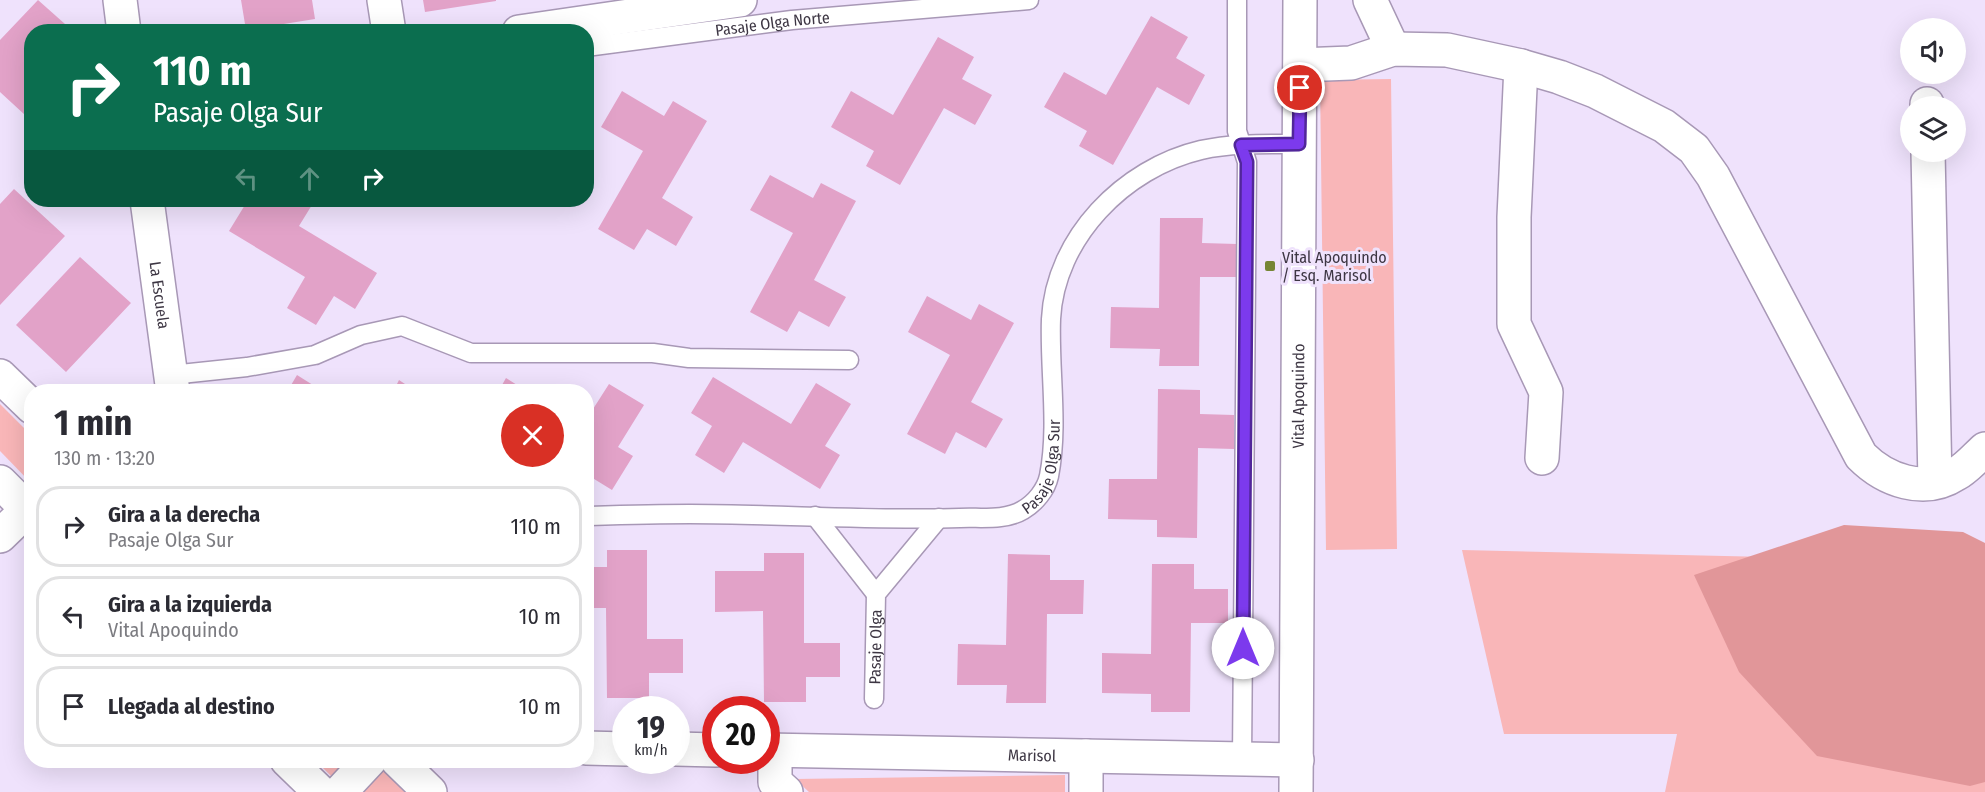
<!DOCTYPE html>
<html lang="es">
<meta charset="utf-8">
<style>
body{margin:0;font-family:"Fira Sans Condensed",sans-serif;background:#f7f7f7;color:#2b2b33;height:100vh;display:flex;flex-direction:column;font-size:22px;white-space:nowrap}
*{box-sizing:border-box;margin:0}
p{font-size:20px;color:#7c7c81}
.icon{flex:none;width:33px;height:33px;fill:none;stroke:currentColor;stroke-width:2;stroke-linecap:round;stroke-linejoin:round}
.map{position:relative;flex:1;overflow:hidden}
.details{position:absolute;left:24px;top:384px;width:570px;height:384px;display:flex;flex-direction:column;background:#fff;border-radius:24px;box-shadow:0 6px 24px #0002}
.details>*{flex:none}
.guide{position:absolute;left:24px;top:24px;width:570px;height:183px;border-radius:24px;box-shadow:0 6px 24px #0002;background:#0b6e4f;color:#fff;overflow:hidden}
.buttons{position:absolute;left:1900px;top:18px;display:grid;gap:12px}
.buttons a{display:grid;place-items:center;width:66px;height:66px;border-radius:50%;background:#fff;box-shadow:0 6px 24px #0002;font-size:30px}
.speed{position:absolute;left:612px;top:696px;display:flex;gap:12px;font-size:30px;font-weight:700;text-align:center}
.speed>*{display:grid;place-content:center;width:78px;height:78px;border-radius:50%;background:#fff;box-shadow:0 6px 24px #0002;line-height:1}
.speed small{font-size:15px;font-weight:400}
.speed .limit{border:9px solid #d22;background:#fff;color:#111}
.pin{position:absolute;display:grid;place-items:center;width:51px;height:51px;color:#fff;margin:-26px;border:3px solid #fff;border-radius:50%;box-shadow:0 2px 6px #0007}
.me{position:absolute;width:66px;margin:-33px;rotate:0deg;stroke-linejoin:round;filter:drop-shadow(0 0 4px #0008)}
.turn{display:flex;align-items:center;gap:21px;height:126px;padding:0 30px;font-size:27px}
.turn .icon{width:78px;height:78px;stroke-width:2.5}
.turn b{display:block;font-size:42px;line-height:51px}
.lanes{display:flex;align-items:center;height:57px;padding:0 30px;background:#0003;justify-content:center;gap:30px;direction:ltr}
.lanes .off{opacity:.35}
.round{display:grid;place-items:center;flex:none;width:63px;height:63px;border-radius:32px;background:#f7f7f7}
.summary{display:flex;align-items:center;justify-content:space-between;height:102px;padding:0 30px}
h1{font-size:36px;font-weight:700;line-height:45px}
ul{padding:0;list-style:none}
li{display:flex;align-items:center;gap:18px;height:81px;margin:0 12px 9px;padding:0 18px;border:3px solid #e1e1e2;border-radius:24px}
li div{flex:1}
li b{display:block;font-size:22px}
li em{font-style:normal}
.map>svg:first-child{display:block}
</style>
<div class="map">
<svg width="1985" height="792" viewBox="0 0 1985 792">
<rect width="100%" height="100%" fill="#efe2fc"/>
<path fill="#f9b6b8" d="M1391 79 1397 549 1326 550 1320 80Z
M0 404 31 435V483L0 451Z
M1462 550 1985 562V792H1665L1677 734H1504Z
M316 761H375L408 792H347Z
M1065 775V792H809L795 779Z"/>
<path fill="#e19699" d="M1844 525 1963 532 1985 543V782L1970 786 1817 756 1739 672 1694 575Z"/>
<path fill="#e2a2c8" d="M38 0 74 32H32V107L25 115 0 92V40Z
M241 0H312L315 19 246 30Z
M423 0H496V1L425 12Z
M1151 16 1188 37 1176 58 1205 75 1189 105 1157 87 1113 165 1079 146 1087 131 1044 107 1064 72 1106 95Z
M938 37 974 57 962 79 992 95 975 125 944 108 900 185 866 166 874 151 831 127 851 91 893 115Z
M622 91 664 116 673 101 707 121 662 198 693 217 676 246 647 229 634 250 598 229 643 151 601 127Z
M770 175 813 198 821 183 856 201 814 280 846 297 829 327 799 311 787 332 750 312 793 233 750 210Z
M14 189 65 236 0 305V204Z
M248 200 264 206 268 200H315L299 226 377 273 355 309 334 296 316 325 287 308 305 277 229 231Z
M1160 218H1203L1202 243 1237 244 1236 277H1200L1199 366H1159L1160 349 1110 348 1111 307 1159 308Z
M80 257 131 303 66 372 16 325Z
M927 296 971 320 979 304 1014 323 971 402 1003 419 986 448 956 432 945 454 907 434 950 355 908 332Z
M297 375 324 392H287Z
M713 377 791 424 816 383 851 404 825 446 840 455 820 489 743 442 724 473 695 455 712 426 691 413Z
M506 378 528 392H498Z
M399 380 417 392H393Z
M609 384 644 405 618 447 633 456 612 490 586 474V420Z
M1158 389 1200 390V414L1234 415V449L1198 448 1197 538 1157 537V520L1108 519 1109 479H1157Z
M607 550H647V639H683V673H649V698H607L606 608H586V567H607Z
M764 553H804V643H840V677H806V702H764L763 611 715 612V571H764Z
M1008 554 1050 555V580H1084L1083 614H1047L1046 703H1006L1007 685H957L958 644 1006 645Z
M1152 564H1194V589H1228V623H1191L1190 712H1151V694L1102 693V653L1151 654Z"/>
<g fill="none" stroke-linecap="round" stroke-linejoin="round">
<defs>
<g id="service">
<path d="M1237 0V131L1247 162 1242 759"/>
<path id="s1" d="M586 47 792 20 1029 0"/>
<path d="M171 375 247 367 315 355 361 335 402 326 471 353H653L689 358 849 360"/>
<path id="s2" d="M586 516C621 515 655 514 690 514 780 514 870 521 960 518 980 517 1005 521 1023 510 1035 503 1046 490 1049 476 1059 425 1049 370 1051 319 1055 238 1124 168 1201 150 1232 143 1266 144 1299 144"/>
<path d="M815 516 876 594"/>
<path id="s3" d="M874 699 876 594 939 518"/>
</g>
<g id="minor">
<path d="M120 0 124 32"/>
<path d="M384 0 389 32"/>
<path d="M1370 0 1393 49"/>
<path d="M519 32 740 0"/>
<path d="M1300 65 1351 63 1393 49 1447 50 1521 66 1559 77 1595 91 1664 126 1694 149 1713 176 1861 456C1885 480 1924 495 1956 474 1967 468 1976 457 1985 449"/>
<path d="M1521 66 1514 217V324L1546 392 1542 458"/>
<path d="M1927 104V106"/>
<path d="M1928 152 1935 482"/>
<path id="s4" d="M147 200 173 392"/>
<path d="M586 748 626 749"/>
<path d="M676 749 716 750"/>
<path id="s5" d="M766 750 1297 760"/>
<path d="M775 750V782L786 792"/>
<path d="M340 792 370 760"/>
<path d="M1086 792V756"/>
</g>
<g id="tertiary">
<path d="M0 376 32 407"/>
<path d="M0 482 32 514"/>
<path d="M0 536 32 505"/>
<path d="M287 760 320 792"/>
<path d="M397 760 430 792"/>
<path id="s6" d="M1296 792 1300 0"/>
</g>
</defs>
<use href="#service" stroke="#a898b6" stroke-width="21"/>
<use href="#minor" stroke="#a898b6" stroke-width="36"/>
<use href="#tertiary" stroke="#a898b6" stroke-width="36"/>
<use href="#service" stroke="#fff" stroke-width="18"/>
<use href="#minor" stroke="#fff" stroke-width="33"/>
<use href="#tertiary" stroke="#fff" stroke-width="33"/>
</g>
<g fill="none" stroke-linecap="round" stroke-linejoin="round">
<defs>
<path id="route" d="M1243 648 1247 162 1241 145 1299 144 1300 88"/>
</defs>
<use href="#route" stroke="#51269a" stroke-width="15"/>
<use href="#route" stroke="#7c3aed" stroke-width="10"/>
</g>
<rect fill="#768534" stroke="#efe2fc" stroke-width="2" x="1264" y="260" width="12" height="12" rx="3"/>
<g text-anchor="middle" stroke-width="6" stroke-linejoin="round" paint-order="stroke">
<g font-size="16" fill="#3d3643" stroke="#efe2fc">
<text dy="6" stroke="none"><textPath href="#s1" startOffset="188">Pasaje Olga Norte</textPath></text>
<text dy="6" stroke="none"><textPath href="#s4" startOffset="96">La Escuela</textPath></text>
<text dy="6" stroke="none"><textPath href="#s6" startOffset="396">Vital Apoquindo</textPath></text>
<text dy="6" stroke="none"><textPath href="#s2" startOffset="489">Pasaje Olga Sur</textPath></text>
<text dy="6" stroke="none"><textPath href="#s3" startOffset="52">Pasaje Olga</textPath></text>
<text dy="6" stroke="none"><textPath href="#s5" startOffset="266">Marisol</textPath></text>
</g>
<g font-size="16" fill="#3d3643" stroke="#efe2fc" text-anchor="start">
<text x="1282" y="263">Vital Apoquindo<tspan x="1282" dy="18">/ Esq. Marisol</tspan></text>
</g>
</g>
</svg>
<div class="buttons">
<a><svg class="icon" aria-label="sound" viewBox="0 0 24 24"><path d="M4 9h4l5-4v14l-5-4H4zM17 9q2 3 0 6"/></svg></a>
<a><svg class="icon" aria-label="layers" viewBox="0 0 24 24"><path d="M12 4l9 5-9 5-9-5zM3 14l9 5 9-5"/></svg></a>
</div>
<div class="speed"><div>19<small>km/h</small></div><div class="limit">20</div></div>
<div class="pin" style="left:1300px;top:88px;background:#d93025"><svg class="icon" aria-label="arrive" viewBox="0 0 24 24"><path d="M6 21V4h12l-3 4 3 4H6"/></svg></div>
<svg class="me" style="left:1243px;top:648px" viewBox="-20 -20 40 40"><circle r="19" fill="#fff"/><path d="M0-13L10 11 0 6-10 11z" fill="#7c3aed"/></svg>
<div class="guide">
<div class="turn"><svg class="icon" aria-label="right" viewBox="0 0 24 24"><path d="M7 20v-9h11M14 6l5 5-5 5"/></svg><div><b>110 m</b>Pasaje Olga Sur</div></div>
<div class="lanes"><svg class="icon off" aria-label="left" viewBox="0 0 24 24"><path d="M17 20v-9H6M10 6l-5 5 5 5"/></svg><svg class="icon off" aria-label="ahead" viewBox="0 0 24 24"><path d="M12 20V5M6 11l6-6 6 6"/></svg><svg class="icon" aria-label="right" viewBox="0 0 24 24"><path d="M7 20v-9h11M14 6l5 5-5 5"/></svg></div>
</div>
<section class="details">
<div class="summary"><div><h1>1 min</h1><p>130 m · 13:20</p></div><a class="round" style="background:#d93025;color:#fff"><svg class="icon" aria-label="close" viewBox="0 0 24 24"><path d="M6 6l12 12M18 6L6 18"/></svg></a></div>
<ul>
<li><svg class="icon" aria-label="right" viewBox="0 0 24 24"><path d="M7 20v-9h11M14 6l5 5-5 5"/></svg><div><b>Gira a la derecha</b><p>Pasaje Olga Sur</p></div><em>110 m</em></li>
<li><svg class="icon" aria-label="left" viewBox="0 0 24 24"><path d="M17 20v-9H6M10 6l-5 5 5 5"/></svg><div><b>Gira a la izquierda</b><p>Vital Apoquindo</p></div><em>10 m</em></li>
<li><svg class="icon" aria-label="arrive" viewBox="0 0 24 24"><path d="M6 21V4h12l-3 4 3 4H6"/></svg><div><b>Llegada al destino</b></div><em>10 m</em></li>
</ul>
</section>
</div>
